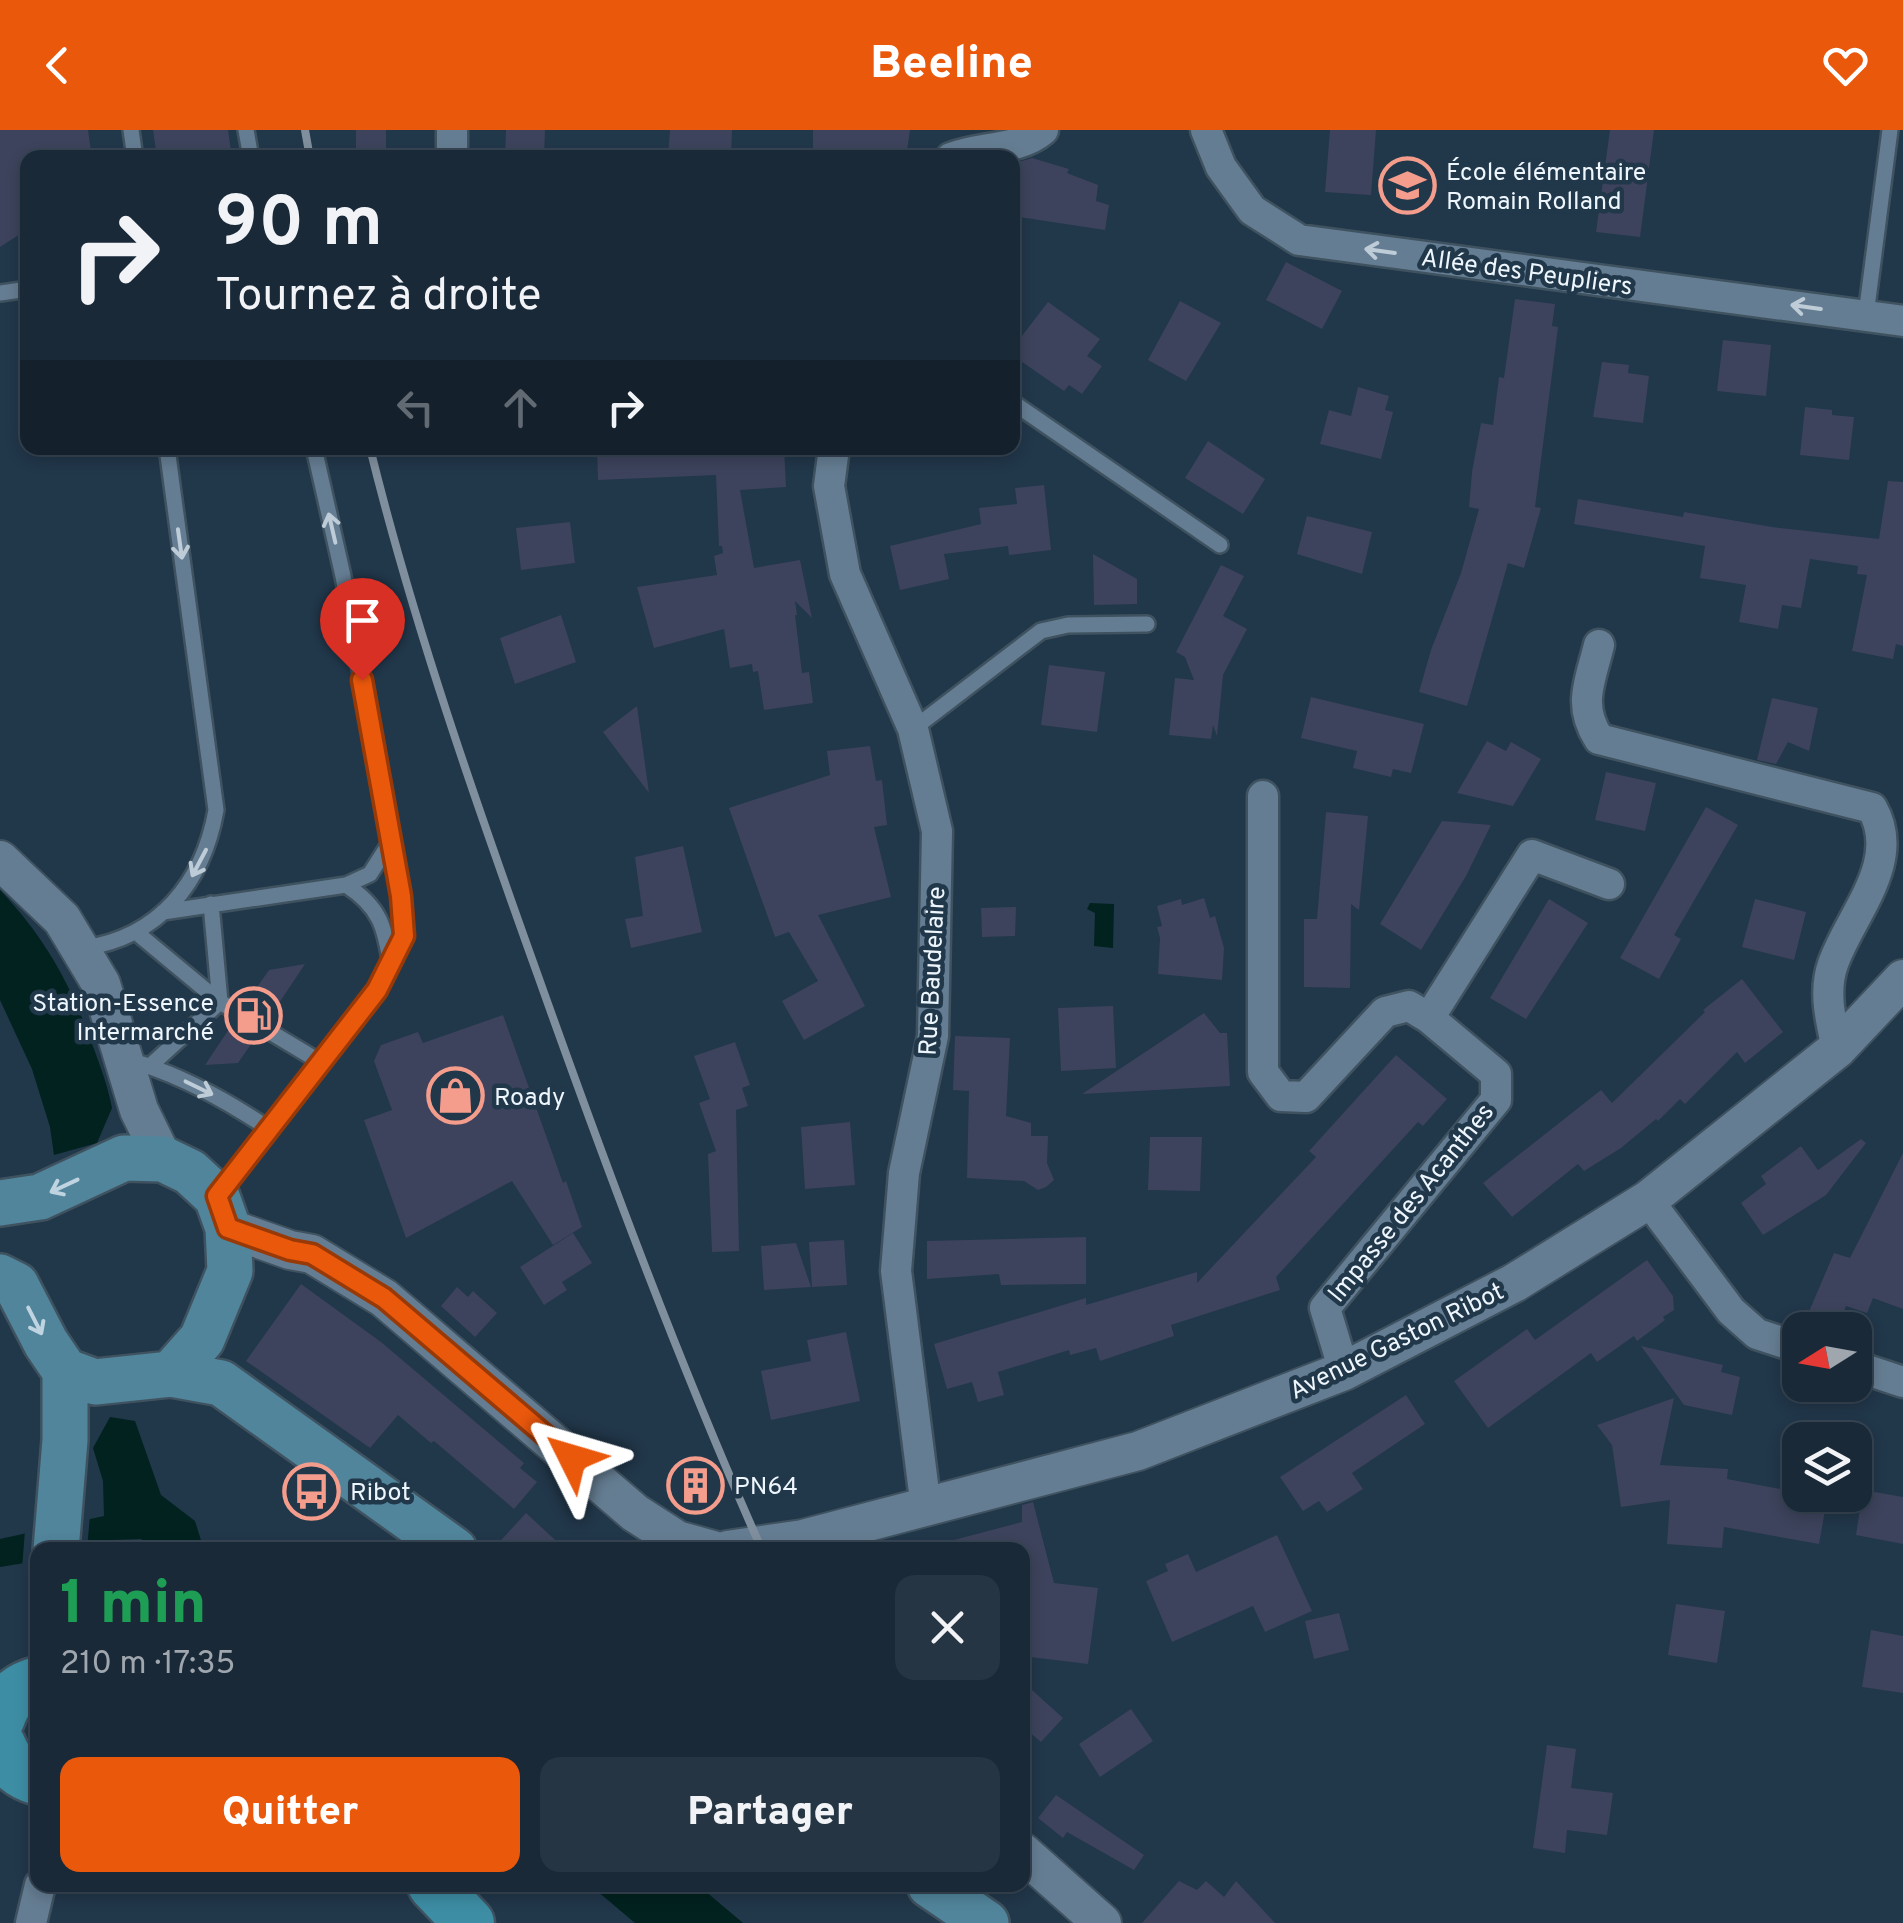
<!DOCTYPE html>
<html lang="fr">
<meta charset="utf-8">
<style>
body{margin:0;font-family:Overpass,sans-serif;background:#263543;color:#f1f3f6;height:100vh;display:flex;flex-direction:column;font-size:38px;white-space:nowrap}
*{box-sizing:border-box;margin:0}
p{font-size:32px;color:#9fa6ae}
.icon{flex:none;width:55px;height:55px;fill:none;stroke:currentColor;stroke-width:2;stroke-linecap:round;stroke-linejoin:round}
.map{position:relative;flex:1;overflow:hidden}
.panel{position:absolute;left:30px;top:1412px;width:1000px;height:350px;display:flex;flex-direction:column;background:#192938;border-radius:20px;box-shadow:0 5px 15px #0003,0 0 0 2px #374553}
.panel>*{flex:none}
.guide{position:absolute;left:20px;top:20px;width:1000px;height:305px;border-radius:20px;box-shadow:0 5px 15px #0003,0 0 0 2px #374553;background:#192938;color:#f1f3f6;overflow:hidden}
.needle{width:65px;rotate:259deg}
.fabs{position:absolute;left:1782px;top:1182px;display:grid;gap:20px}
.fabs a{display:grid;place-items:center;width:90px;height:90px;border-radius:20px;background:#192938;box-shadow:0 5px 15px #0003,0 0 0 2px #374553;font-size:50px}
.pin{position:absolute;display:grid;place-items:center;width:85px;height:85px;color:#fff;margin:-102px -42px;border-radius:50% 50% 50% 0;rotate:-45deg;box-shadow:0 0 10px #0007}
.pin .icon{rotate:45deg}
.me{position:absolute;width:110px;margin:-55px;rotate:310deg;stroke-linejoin:round;filter:drop-shadow(0 0 8px #0008)}
.turn{display:flex;align-items:center;gap:35px;height:210px;padding:0 30px;font-size:45px}
.turn .icon{width:130px;height:130px;stroke-width:2.5}
.turn b{display:block;font-size:70px;line-height:85px}
.lanes{display:flex;align-items:center;height:95px;padding:0 30px;background:#0003;justify-content:center;gap:50px;direction:ltr}
.lanes .off{opacity:.35}
.round{display:grid;place-items:center;flex:none;width:105px;height:105px;border-radius:20px;background:#263543}
.overview{display:flex;align-items:center;justify-content:space-between;height:170px;padding:0 30px}
h1{font-size:60px;font-weight:800;line-height:75px;color:#1e9e55}
.cta{display:flex;gap:20px;margin-top:auto;padding:20px 30px}
.cta a{flex:1;height:115px;border-radius:20px;background:#ea580c;color:#fff;font-size:40px;font-weight:800;line-height:115px;text-align:center}
.cta a+a{background:#263543;color:#f1f3f6}
header{display:flex;justify-content:space-between;align-items:center;height:130px;padding:0 30px;background:#ea580c;color:#fff;font-size:45px;font-weight:800}
.map>svg:first-child{display:block}
</style>
<header><svg class="icon" aria-label="back" viewBox="0 0 24 24"><path d="M15 5l-7 7 7 7"/></svg>Beeline<svg class="icon" aria-label="heart" viewBox="0 0 24 24"><path d="M12 20l-8-8c-3-5 5-10 8-4 3-6 11-1 8 4z"/></svg></header>
<div class="map">
<svg width="1903" height="1793" viewBox="0 0 1903 1793">
<rect width="100%" height="100%" fill="#21374a"/>
<path fill="#02221f" d="M0 760C47 810 71 855 94 919 101 938 108 957 112 978L97 1013 54 1025 50 997 32 939 0 870Z
M1090 773 1114 774 1113 818 1094 816 1095 783 1087 779Z
M110 1287 135 1291 161 1365 195 1391 204 1420H153L141 1409 114 1410 81 1420H38L37 1431 0 1437V1409L104 1386 103 1351 93 1318Z
M590 1755H698L743 1793H635Z"/>
<path fill="#21374a" d="M90 1385 87 1420H38V1436L22 1439 25 1400Z"/>
<path fill="#3d435c" d="M0 0H88L92 28H28V99L0 117Z
M153 0H228L232 28H157Z
M356 0H386V28H356Z
M506 0H545L544 28H505Z
M670 0H732L731 28 668 26Z
M813 0H910L906 28H813Z
M1330 0H1376L1371 65 1325 62Z
M1610 0H1654L1640 107 1596 102Z
M1032 28 1069 39 1067 43 1098 55 1096 71 1109 75 1105 100 1012 86V34Z
M1286 132 1342 161 1322 199 1266 170Z
M1515 169 1555 174 1552 196 1558 197 1535 377 1541 378 1524 438 1508 433 1467 576 1419 562 1431 520 1461 443 1479 379 1469 377 1472 342 1481 293 1493 295 1499 247 1504 248Z
M1180 171 1221 193 1186 251 1148 230Z
M1048 172 1100 209 1087 226 1102 236 1082 264 1069 255 1064 261 1012 225V219Z
M1723 210 1771 215 1766 266 1717 261Z
M1602 232 1629 235 1628 243 1649 246 1643 293 1593 287Z
M1358 257 1389 266 1385 280 1393 282 1381 329 1320 314 1329 280 1351 286Z
M1805 277 1832 280V285L1854 287 1849 330 1800 325Z
M1208 311 1265 349 1243 384 1185 348Z
M597 318H784L786 357 740 360 754 438 800 430 812 488 795 471 797 485H795L802 543 809 542 813 573 764 580 758 541 753 542 752 534 730 538 724 499 654 518 637 457 717 445 714 426 723 423 722 416H719L716 345 598 350Z
M1888 351 1903 352V516L1896 514 1893 529 1852 521 1867 445 1857 444 1858 436 1810 429 1801 478 1782 475 1778 499 1739 492 1746 455 1700 448 1705 416 1574 394 1578 369 1683 387 1684 382 1772 397 1879 409Z
M1044 355 1051 420 1009 425 1008 416 944 424 949 449 900 460 890 416 981 394 979 378 1017 374 1015 358Z
M1307 386 1372 402 1362 444 1297 424Z
M570 392 575 433 521 440 516 398Z
M1093 424 1137 449V474L1094 475Z
M1221 435 1244 446 1223 486 1247 499 1223 545 1217 606 1213 595 1211 609 1169 605 1175 548 1194 550 1185 527 1176 522Z
M561 485 576 532 515 554 500 508Z
M1049 535 1105 542 1097 602 1041 595Z
M1311 567 1424 594 1411 643 1393 639 1391 647 1353 638 1357 621 1301 608Z
M1772 568 1818 578 1809 621 1788 612 1776 634 1757 630Z
M637 576 649 663 603 602Z
M1487 611 1506 621 1511 612 1541 629 1513 676 1457 663Z
M870 616 876 651 882 650 887 695 874 697 891 767 818 785 865 876 804 910 782 871 818 851 789 802 775 807 729 678 830 645 827 621Z
M1606 642 1656 653 1645 701 1595 690Z
M1706 677 1738 695 1674 805 1681 809 1659 849 1620 828Z
M1326 682 1368 686 1359 780 1351 774 1350 858 1304 857V789H1317Z
M1442 691 1491 695 1466 746 1421 820 1380 794Z
M683 716 702 802 631 818 625 789 643 786 635 727Z
M1204 768 1210 788 1215 786 1224 818 1222 850 1158 844 1160 808 1157 797 1162 796 1157 776 1181 769 1182 775Z
M1549 769 1588 793 1526 889 1490 868Z
M1755 769 1806 782 1794 830 1742 817Z
M1016 777 1015 806 982 807 981 778Z
M305 834 269 888 245 874 269 840Z
M1742 849 1783 902 1745 933 1737 922 1685 974 1680 969 1658 991 1656 989 1621 1018 1584 1041 1578 1034 1512 1087 1483 1053 1601 960 1612 973 1705 882 1703 880Z
M1113 876 1116 938 1061 941 1058 878Z
M1204 883 1220 903H1227L1230 956 1082 964Z
M503 885 563 1053 566 1051 582 1097 553 1115 512 1051 406 1108 364 990 392 980 374 931 381 915 418 902 423 913Z
M233 893 256 907 238 933 205 935Z
M955 906 1010 908 1006 986 1031 993V1006H1048L1047 1033 1054 1050 1046 1057 1038 1060 1024 1051 967 1048 969 961 953 960Z
M735 912 750 955 742 958 748 976 736 980 739 1121 712 1122 708 1024 716 1021 699 973 710 969 694 926Z
M1396 925 1447 969 1423 996 1418 992 1276 1147 1280 1160 1171 1195 1174 1206 1100 1231 1096 1218 1070 1225 1069 1220 998 1242 1004 1265 978 1272 972 1252 947 1259 934 1214 1086 1168V1175L1197 1142V1153L1316 1027 1309 1021Z
M850 992 855 1055 805 1059 801 997Z
M1150 1007H1202L1200 1061 1148 1060Z
M1861 1009 1866 1013 1826 1065 1763 1105 1741 1073 1766 1054 1761 1046 1801 1016 1818 1040Z
M1903 1023V1179L1873 1168 1867 1183 1846 1176 1837 1200 1805 1191 1834 1123 1850 1128Z
M573 1103 592 1133 562 1152 567 1160 544 1175 520 1137Z
M1086 1107V1154L1001 1155 999 1144 927 1149V1111Z
M844 1110 847 1155 812 1157 809 1112Z
M796 1113 811 1157 764 1160 761 1116Z
M1647 1130 1673 1166 1674 1180 1663 1187 1665 1190 1637 1211 1634 1206 1597 1232 1591 1223 1488 1298 1454 1251 1527 1199 1535 1210Z
M301 1154 381 1212 524 1333 520 1338 537 1352 514 1379 434 1311 431 1313 398 1285 370 1318 246 1231Z
M457 1157 468 1167 473 1161 497 1183 475 1207 441 1176Z
M846 1202 860 1271 771 1290 761 1241 811 1231 807 1210Z
M1641 1216 1723 1235 1721 1242 1740 1247 1732 1285 1684 1275Z
M1406 1265 1425 1294 1352 1343 1363 1359 1327 1382 1319 1371 1303 1381 1280 1347Z
M1674 1268 1660 1335 1728 1339 1727 1349 1811 1365 1809 1372 1826 1375 1819 1414 1724 1397 1722 1418 1667 1414 1670 1370 1621 1377 1612 1315 1597 1295Z
M1863 1360 1903 1367V1414L1856 1405Z
M1033 1372 1054 1453 1098 1458 1088 1534 1022 1526V1420H955L954 1410 1022 1392V1375Z
M526 1383 566 1420H492Z
M1277 1405 1312 1481 1265 1502 1253 1476 1172 1512 1146 1451 1168 1441 1165 1434 1188 1424 1196 1442Z
M1676 1474 1725 1481 1717 1533 1668 1525Z
M1339 1483 1349 1520 1314 1529 1305 1491Z
M1871 1500 1903 1506V1563L1862 1557Z
M1022 1551 1063 1588 1041 1612 1022 1596Z
M1131 1579 1153 1611 1100 1647 1079 1614Z
M1547 1615 1576 1619 1571 1658 1613 1663 1607 1705 1567 1700 1565 1723 1533 1718Z
M1056 1665 1144 1725 1134 1740 1067 1702 1063 1708 1038 1688Z
M1179 1751 1197 1760 1206 1751 1224 1767 1236 1751 1275 1793H1142Z"/>
<g fill="none" stroke-linecap="round" stroke-linejoin="round">
<defs>
<path id="service" d="M131 0 135 28
M246 0 251 28
M0 163 28 159
M1866 185 1890 0
M1012 272 1220 415
M913 599 1041 501 1068 495 1147 494
M346 755C380 777 385 797 391 836
M163 782 346 755 370 744 391 711
M137 803 220 872 322 933
M84 818C159 807 203 753 216 680L167 318
M142 934C188 949 229 972 269 999
M150 936 220 872 211 774
M219 1064 377 860 404 806 401 766 343 446 314 318"/>
<path id="minor" d="M452 0V28
M1206 0 1221 37 1252 80 1299 110 1903 191
M951 28C981 16 1018 21 1043 0
M834 318 829 356 845 444 913 599 937 701 933 906 904 1043 896 1141 926 1378
M1599 515C1590 552 1577 575 1599 609L1872 678C1903 732 1850 785 1833 834 1823 862 1831 891 1837 919
M1263 666V942L1281 966 1306 967 1385 882 1409 876 1429 888 1496 944V970L1325 1178 1344 1241
M1429 888 1532 725 1609 754
M1648 1070 1731 1181 1757 1204 1800 1218
M1855 1236 1903 1252
M31 1793 40 1755"/>
<path id="tertiary" d="M0 730 62 789 101 854 139 980 163 1029
M228 1098 290 1120 312 1124 384 1168 635 1383 677 1410 713 1420
M727 1420 803 1409 1138 1321 1344 1241 1514 1153 1648 1070 1837 919 1903 849
M1022 1722 1102 1793"/>
<path id="secondary" d="M0 1073 40 1067 124 1028 163 1029 190 1042 217 1067 228 1098 230 1141 202 1209 171 1244
M0 1147 16 1155 46 1213 65 1241 95 1252 171 1244 221 1253 454 1420
M56 1420 65 1310V1241
M930 1755 986 1793"/>
<path id="primary" d="M0 1588C6 1569 18 1557 38 1552
M0 1614C8 1633 17 1644 38 1650
M433 1755 469 1793"/>
</defs>
<use href="#service" stroke="#3f5260" stroke-width="20"/>
<use href="#minor" stroke="#3f5260" stroke-width="35"/>
<use href="#tertiary" stroke="#3f5260" stroke-width="42"/>
<use href="#secondary" stroke="#3f5260" stroke-width="50"/>
<use href="#primary" stroke="#3f5260" stroke-width="55"/>
<use href="#service" stroke="#657d92" stroke-width="15"/>
<use href="#minor" stroke="#657d92" stroke-width="30"/>
<use href="#tertiary" stroke="#657d92" stroke-width="38"/>
<use href="#secondary" stroke="#51859b" stroke-width="45"/>
<use href="#primary" stroke="#3d8da4" stroke-width="50"/>
<path stroke="#808f9d" stroke-width="8" d="M305 0 310 28
M370 318C414 496 475 670 537 843 606 1037 678 1231 762 1420"/>
</g>
<defs><path id="oneway-shaft" d="M-6 0H5M1.5-3L5.5 0L1.5 3" fill="none" stroke-width="1.6" stroke-linecap="round" stroke-linejoin="round" transform="scale(2.5)"/></defs>
<g stroke="#beccd8">
<use href="#oneway-shaft" transform="translate(1380 121) rotate(-172)"/>
<use href="#oneway-shaft" transform="translate(1806 177) rotate(-172)"/>
<use href="#oneway-shaft" transform="translate(332 398) rotate(-103)"/>
<use href="#oneway-shaft" transform="translate(180 414) rotate(82)"/>
<use href="#oneway-shaft" transform="translate(199 733) rotate(118)"/>
<use href="#oneway-shaft" transform="translate(199 958) rotate(26)"/>
</g>
<g stroke="#bfd4e0">
<use href="#oneway-shaft" transform="translate(64 1056) rotate(155)"/>
<use href="#oneway-shaft" transform="translate(35 1191) rotate(63)"/>
</g>
<g fill="none" stroke-linecap="round" stroke-linejoin="round">
<defs>
<path id="route" d="M362 550 401 766 404 806 377 860 217 1066 228 1098 290 1120 312 1124 384 1168 572 1328"/>
</defs>
<use href="#route" stroke="#983908" stroke-width="25"/>
<use href="#route" stroke="#ea580c" stroke-width="18"/>
</g>
<defs>
<symbol id="school-ring" viewBox="-11 -11 22 22"><circle r="9.5" fill="#21374a" stroke="#f49d8c" stroke-width="1.5"/><path d="M0-5L7-2L0 1L-7-2ZM-4 1L0 2.5L4 1V4Q0 6-4 4Z" fill="#f49d8c"/></symbol>
<symbol id="fuel-ring" viewBox="-11 -11 22 22"><circle r="9.5" fill="#21374a" stroke="#f49d8c" stroke-width="1.5"/><path d="M-5.5-6h7V0h2V4h1.3V-2.5L3-4.5l.8-.8L6-3V5H2.5V1h-1V6h-7ZM-4.2-4.7v3.2H.2V-4.7Z" fill="#f49d8c"/></symbol>
<symbol id="shop-ring" viewBox="-11 -11 22 22"><circle r="9.5" fill="#21374a" stroke="#f49d8c" stroke-width="1.5"/><path d="M-5-2.5h2.3a2.7 3.5 0 0 1 5.4 0H5L5.5 6h-11ZM-1.5-2.5h3a1.5 2.3 0 0 0-3 0Z" fill="#f49d8c"/></symbol>
<symbol id="building-ring" viewBox="-11 -11 22 22"><circle r="9.5" fill="#21374a" stroke="#f49d8c" stroke-width="1.5"/><path d="M-4-6H4V6H1V3H-1V6H-4ZM-2.5-4.3h1.7v1.8h-1.7ZM.8-4.3h1.7v1.8H.8ZM-2.5-1h1.7V.8h-1.7ZM.8-1h1.7V.8H.8Z" fill="#f49d8c"/></symbol>
<symbol id="bus-ring" viewBox="-11 -11 22 22"><circle r="9.5" fill="#21374a" stroke="#f49d8c" stroke-width="1.5"/><path d="M-5-6H5V4H4V6H2V4H-2V6H-4V4H-5ZM-3.5-4V0h7V-4ZM-3.5 1.2v1.5H-2V1.2ZM2 1.2v1.5H3.5V1.2Z" fill="#f49d8c"/></symbol>
</defs>
<g fill-rule="evenodd">
<use href="#school-ring" x="1376" y="24" width="63" height="63"/>
<use href="#fuel-ring" x="222" y="854" width="63" height="63"/>
<use href="#shop-ring" x="424" y="934" width="63" height="63"/>
<use href="#building-ring" x="664" y="1324" width="63" height="63"/>
<use href="#bus-ring" x="280" y="1330" width="63" height="63"/>
</g>
<g text-anchor="middle" stroke-width="9" stroke-linejoin="round" paint-order="stroke">
<g font-size="25" fill="#eef6fd" stroke="#21374a" text-anchor="start">
<text x="1446" y="50">École élémentaire<tspan x="1446" dy="29">Romain Rolland</tspan></text>
<text x="214" y="881" text-anchor="end">Station-Essence<tspan x="214" dy="29">Intermarché</tspan></text>
<text x="494" y="975">Roady</text>
<text x="734" y="1364">PN64</text>
<text x="350" y="1370">Ribot</text>
</g>
<g font-size="25" fill="#eef6fd" stroke="#21374a">
<text transform="translate(1527 141) rotate(8)" y="9">Allée des Peupliers</text>
<text transform="translate(931 841) rotate(-87)" y="9">Rue Baudelaire</text>
<text transform="translate(1410 1072) rotate(-51)" y="9">Impasse des Acanthes</text>
<text transform="translate(1396 1210) rotate(-26)" y="9">Avenue Gaston Ribot</text>
</g>
</g>
</svg>
<div class="fabs">
<a><svg class="needle" viewBox="-14 -14 28 28"><path d="M0-13l5 13h-10z" fill="#e53935"/><path d="M0 13l5-13h-10z" fill="#9fa6ae"/></svg></a>
<a><svg class="icon" aria-label="layers" viewBox="0 0 24 24"><path d="M12 4l9 5-9 5-9-5zM3 14l9 5 9-5"/></svg></a>
</div>
<div class="pin" style="left:362px;top:550px;background:#d93025"><svg class="icon" aria-label="arrive" viewBox="0 0 24 24"><path d="M6 21V4h12l-3 4 3 4H6"/></svg></div>
<svg class="me" style="left:572px;top:1328px" viewBox="-20 -20 40 40"><path d="M0-17L14 15 0 8-14 15z" fill="#ea580c" stroke="#fff" stroke-width="4"/></svg>
<div class="guide">
<div class="turn"><svg class="icon" aria-label="right" viewBox="0 0 24 24"><path d="M7 20v-9h11M14 6l5 5-5 5"/></svg><div><b>90 m</b>Tournez à droite</div></div>
<div class="lanes"><svg class="icon off" aria-label="left" viewBox="0 0 24 24"><path d="M17 20v-9H6M10 6l-5 5 5 5"/></svg><svg class="icon off" aria-label="ahead" viewBox="0 0 24 24"><path d="M12 20V5M6 11l6-6 6 6"/></svg><svg class="icon" aria-label="right" viewBox="0 0 24 24"><path d="M7 20v-9h11M14 6l5 5-5 5"/></svg></div>
</div>
<section class="panel">
<div class="overview"><div><h1>1 min</h1><p>210 m · 17:35</p></div><a class="round"><svg class="icon" aria-label="close" viewBox="0 0 24 24"><path d="M6 6l12 12M18 6L6 18"/></svg></a></div>
<div class="cta"><a>Quitter</a><a>Partager</a></div>
</section>
</div>
